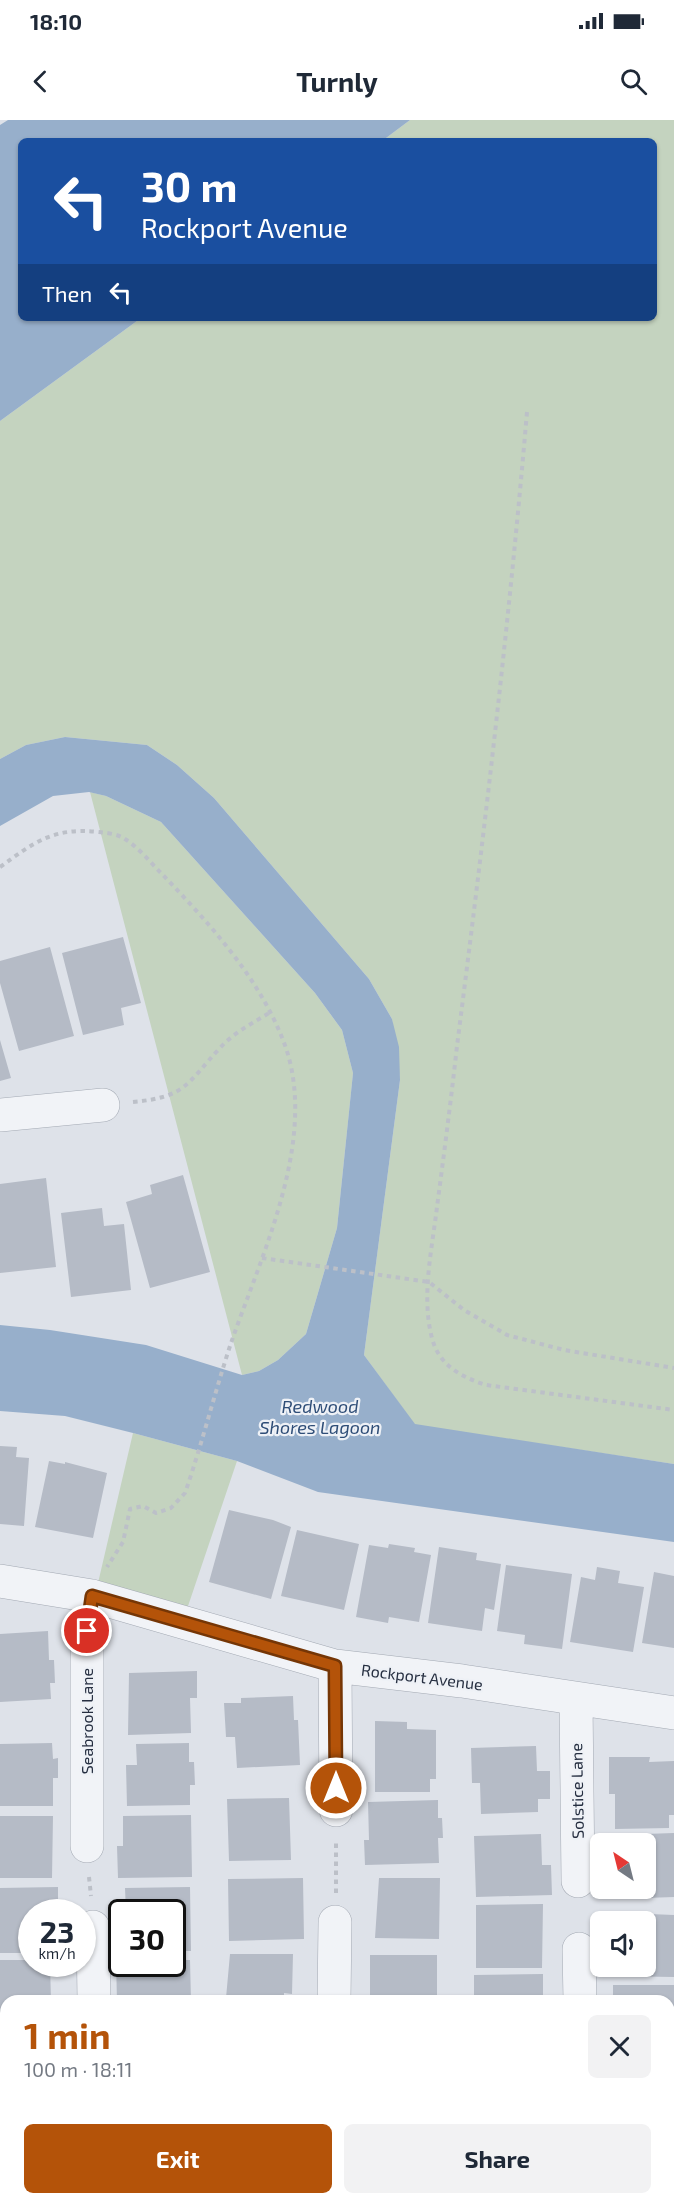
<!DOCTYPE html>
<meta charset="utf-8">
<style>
body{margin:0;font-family:"Exo 2",sans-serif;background:#f2f2f3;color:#1f2937;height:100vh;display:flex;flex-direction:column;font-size:22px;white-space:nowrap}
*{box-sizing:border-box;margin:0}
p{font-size:20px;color:#747a83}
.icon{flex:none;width:33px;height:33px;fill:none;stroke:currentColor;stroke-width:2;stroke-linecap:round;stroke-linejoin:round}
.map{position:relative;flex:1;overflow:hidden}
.sheet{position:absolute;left:0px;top:1875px;width:675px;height:210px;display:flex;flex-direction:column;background:#fff;border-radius:18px 18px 0 0;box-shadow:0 2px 4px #0004}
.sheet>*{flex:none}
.top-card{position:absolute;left:18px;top:18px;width:639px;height:183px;border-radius:9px;box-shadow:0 2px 4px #0004;background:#1a4fa0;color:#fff;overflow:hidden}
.needle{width:39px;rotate:325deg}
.controls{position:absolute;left:590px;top:1713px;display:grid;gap:12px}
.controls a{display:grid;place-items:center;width:66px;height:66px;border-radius:9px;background:#fff;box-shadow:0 2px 4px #0004;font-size:30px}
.speed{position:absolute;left:18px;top:1779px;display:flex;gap:12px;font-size:30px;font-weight:700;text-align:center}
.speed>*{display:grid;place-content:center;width:78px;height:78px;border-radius:50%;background:#fff;box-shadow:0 2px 4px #0004;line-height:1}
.speed small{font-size:15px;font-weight:400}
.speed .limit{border:3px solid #111;border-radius:9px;background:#fff;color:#111}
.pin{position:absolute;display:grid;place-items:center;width:51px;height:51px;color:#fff;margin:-26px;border:3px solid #fff;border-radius:50%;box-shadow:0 2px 6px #0007}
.me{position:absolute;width:66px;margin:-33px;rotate:0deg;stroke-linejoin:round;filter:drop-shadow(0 0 4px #0008)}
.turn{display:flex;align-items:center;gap:21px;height:126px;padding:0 24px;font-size:27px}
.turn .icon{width:78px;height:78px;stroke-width:2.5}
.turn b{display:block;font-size:42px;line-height:51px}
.then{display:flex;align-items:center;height:57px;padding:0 24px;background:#0003;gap:12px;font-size:22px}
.round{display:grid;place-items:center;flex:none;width:63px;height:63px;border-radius:9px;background:#f2f2f3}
.head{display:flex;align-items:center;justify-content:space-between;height:102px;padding:0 24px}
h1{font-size:36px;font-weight:700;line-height:45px;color:#b45309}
.cta{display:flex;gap:12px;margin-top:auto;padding:12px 24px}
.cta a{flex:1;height:69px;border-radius:9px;background:#b45309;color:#fff;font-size:24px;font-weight:700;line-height:69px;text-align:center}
.cta a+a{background:#f2f2f3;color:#1f2937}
.status{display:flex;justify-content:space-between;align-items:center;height:42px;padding:0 30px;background:#fff;direction:ltr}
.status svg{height:16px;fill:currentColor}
header{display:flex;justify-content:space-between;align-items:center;height:78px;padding:0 24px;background:#fff;font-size:27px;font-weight:700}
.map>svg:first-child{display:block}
</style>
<div class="status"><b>18:10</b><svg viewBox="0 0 49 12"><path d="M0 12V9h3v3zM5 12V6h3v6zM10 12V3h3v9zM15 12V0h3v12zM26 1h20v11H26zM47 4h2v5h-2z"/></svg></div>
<header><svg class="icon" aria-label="back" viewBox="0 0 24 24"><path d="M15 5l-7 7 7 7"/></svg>Turnly<svg class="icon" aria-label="search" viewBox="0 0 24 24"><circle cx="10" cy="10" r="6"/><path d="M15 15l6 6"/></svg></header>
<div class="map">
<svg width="674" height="2085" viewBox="0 0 674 2085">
<rect width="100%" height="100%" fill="#dee2e9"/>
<path fill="#c4d3bf" d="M410 0H674V1344L415 1305 364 1235 400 960 392 899 369 859 214 678 177 645 147 625 65 617 26 625 0 639V301L141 198H654V21H382Z
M90 672 106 676 161 702 315 873 342 910 353 953 337 1108 306 1214 278 1240 259 1251 242 1255Z
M133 1313 237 1341 186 1492 98 1463Z
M0 2046H6V2079H464L466 2085H0Z"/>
<path fill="#97afcb" d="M8 0H410L382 21H21V198H141L0 301V5Z
M65 617 147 625 177 645 214 678 369 859 392 899 399 927 400 960 364 1235 415 1304 674 1344V1422L318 1372 237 1341 133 1313 65 1296 0 1291V1205L50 1210 146 1225 242 1255 259 1251 278 1240 306 1214 337 1108 353 953 342 910 315 873 161 702 106 676 89 672 53 676 0 706V639L26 625Z"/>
<path fill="#b5bbc6" d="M123 817 141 883 121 888 124 905 83 915 62 833Z
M50 827 74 916 19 931 0 863V841Z
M0 920 11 958 0 961Z
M183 1055 210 1152 150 1168 126 1082 152 1074 150 1065Z
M46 1058 56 1147 0 1153V1064Z
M102 1088 104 1106 124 1104 131 1170 71 1177 61 1093Z
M0 1326 17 1327 16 1337 29 1338 24 1406 0 1404Z
M49 1341 65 1344V1342L107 1353 93 1418 35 1407Z
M229 1390 273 1400 291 1407 271 1479 209 1462Z
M297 1410 359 1424 344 1490 281 1476Z
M389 1424 415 1428 414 1432 431 1435 419 1502 389 1497 388 1503 356 1497 369 1425 388 1428Z
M439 1427 477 1433 476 1440 501 1444 494 1490 485 1488 482 1511 428 1503Z
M506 1445 572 1454 562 1529 524 1524 525 1515 497 1511Z
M597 1447 620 1451 618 1463 644 1467 633 1532 570 1522 581 1457 595 1460Z
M654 1452 674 1456V1528L642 1523Z
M48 1511 49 1540H54L55 1563H50L51 1579 0 1582V1514Z
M197 1551V1578H190L191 1613 128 1615 129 1553Z
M293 1576 294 1600H298L300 1645 237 1648 235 1617H226L224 1583H241V1578Z
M375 1601 407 1602V1609L436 1610V1659H430V1672H375Z
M52 1623 53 1639 58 1638V1658H53V1686H0V1624Z
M189 1623V1642H194L195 1665H190V1685L127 1686 126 1645H137L136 1624Z
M536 1626 537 1651H550V1679H538V1692L481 1694 480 1663H472L471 1628Z
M609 1637H650L649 1642 674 1641V1695H669V1708L615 1709V1674H609Z
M289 1678 291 1740 229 1741 227 1679Z
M438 1680V1698H442L443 1718H438L439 1743 365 1745 364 1720H369L368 1682Z
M191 1695 192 1757 118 1758 117 1726H123V1696Z
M0 1696H53L52 1758H0Z
M674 1713V1777L616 1779V1768H645V1724H615V1715Z
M541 1714 542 1745H551L552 1775 476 1777 474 1716Z
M303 1758 304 1819 229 1821 228 1759Z
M379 1758H440L439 1819 375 1818Z
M58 1767V1792H32V1833H0V1768Z
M190 1767 191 1831H172V1792H126L125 1768Z
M543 1784 542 1848H476V1785Z
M625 1793 674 1795V1857L612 1856V1846H645V1802H624Z
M230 1834H293L292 1874 284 1873V1881H230L226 1878Z
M370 1835H437V1881H370Z
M0 1840H32V1844H50L51 1881H6V1903H0Z
M172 1840H190L191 1881H117L116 1842 172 1844Z
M543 1854V1881H474V1855Z
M613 1865H674V1924H669V1881H613Z
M0 1913H6V1979H0Z
M669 1963H674V2027H669Z"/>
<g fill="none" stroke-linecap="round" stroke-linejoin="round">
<defs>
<path id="minor" d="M0 995 103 985
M0 1461 92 1476 335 1546 462 1561 674 1593
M335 1546 336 1690
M576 1580 578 1761
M87 1726V1517L92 1476
M93 1807 94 1881
M579 1829 580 1881
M334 1881 335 1802
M0 2034H6
M486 2079 487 2085
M584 2079V2085"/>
</defs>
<use href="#minor" stroke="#a3a9b3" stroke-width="34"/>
<path stroke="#bcc0c8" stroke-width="4" stroke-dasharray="4.5 4.5" stroke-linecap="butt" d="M527 292C509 504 484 715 457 926 451 980 444 1034 437 1087 432 1129 421 1177 432 1218 439 1246 462 1257 486 1265L674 1290
M0 747C35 722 53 707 99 712 107 713 118 714 125 719 138 727 150 742 161 753 208 802 258 856 283 920 321 1016 261 1135 230 1226 214 1275 202 1324 185 1373L171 1388 156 1393 143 1386 130 1389 123 1422 107 1447
M133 982C187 977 187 963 220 928 233 913 253 903 269 893
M262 1138 429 1162 464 1190 507 1215 564 1230 674 1248
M89 1757 91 1776
M336 1773V1720"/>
<use href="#minor" stroke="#f1f3f7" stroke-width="33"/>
</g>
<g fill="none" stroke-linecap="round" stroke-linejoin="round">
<defs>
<path id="route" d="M87 1511 92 1476 335 1546 336 1668"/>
</defs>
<use href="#route" stroke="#753606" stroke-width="15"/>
<use href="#route" stroke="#b45309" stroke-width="10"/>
</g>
<g text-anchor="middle" stroke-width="4.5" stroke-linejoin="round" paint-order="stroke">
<g font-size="16" fill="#262f41" stroke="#eef1f6">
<text transform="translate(422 1557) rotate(7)" y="6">Rockport Avenue</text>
<text transform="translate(87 1601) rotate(-90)" y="6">Seabrook Lane</text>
<text transform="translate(577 1671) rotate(-91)" y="6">Solstice Lane</text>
</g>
<g font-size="18" font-style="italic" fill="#2e4d77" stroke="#eef1f6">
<text x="320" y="1293">Redwood<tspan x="320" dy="21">Shores Lagoon</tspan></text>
</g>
</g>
</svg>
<div class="controls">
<a><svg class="needle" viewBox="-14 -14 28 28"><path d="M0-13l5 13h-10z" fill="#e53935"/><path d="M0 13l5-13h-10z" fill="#747a83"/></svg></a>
<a><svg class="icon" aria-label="sound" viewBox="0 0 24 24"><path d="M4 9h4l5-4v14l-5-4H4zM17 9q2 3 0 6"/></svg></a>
</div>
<div class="speed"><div>23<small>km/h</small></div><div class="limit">30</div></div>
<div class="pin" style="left:87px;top:1511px;background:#d93025"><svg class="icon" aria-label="arrive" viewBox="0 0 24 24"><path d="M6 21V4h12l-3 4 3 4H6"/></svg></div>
<svg class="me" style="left:336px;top:1668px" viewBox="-20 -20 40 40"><circle r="17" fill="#b45309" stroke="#fff" stroke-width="3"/><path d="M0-11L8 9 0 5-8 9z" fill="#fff"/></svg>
<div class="top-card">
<div class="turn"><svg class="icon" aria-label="left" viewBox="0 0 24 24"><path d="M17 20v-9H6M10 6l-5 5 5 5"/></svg><div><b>30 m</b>Rockport Avenue</div></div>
<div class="then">Then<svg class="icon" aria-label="left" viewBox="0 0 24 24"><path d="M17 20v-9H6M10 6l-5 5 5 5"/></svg></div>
</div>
<section class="sheet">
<div class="head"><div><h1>1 min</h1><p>100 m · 18:11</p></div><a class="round"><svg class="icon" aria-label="close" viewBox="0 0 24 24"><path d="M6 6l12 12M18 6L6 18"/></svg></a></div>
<div class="cta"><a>Exit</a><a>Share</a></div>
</section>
</div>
